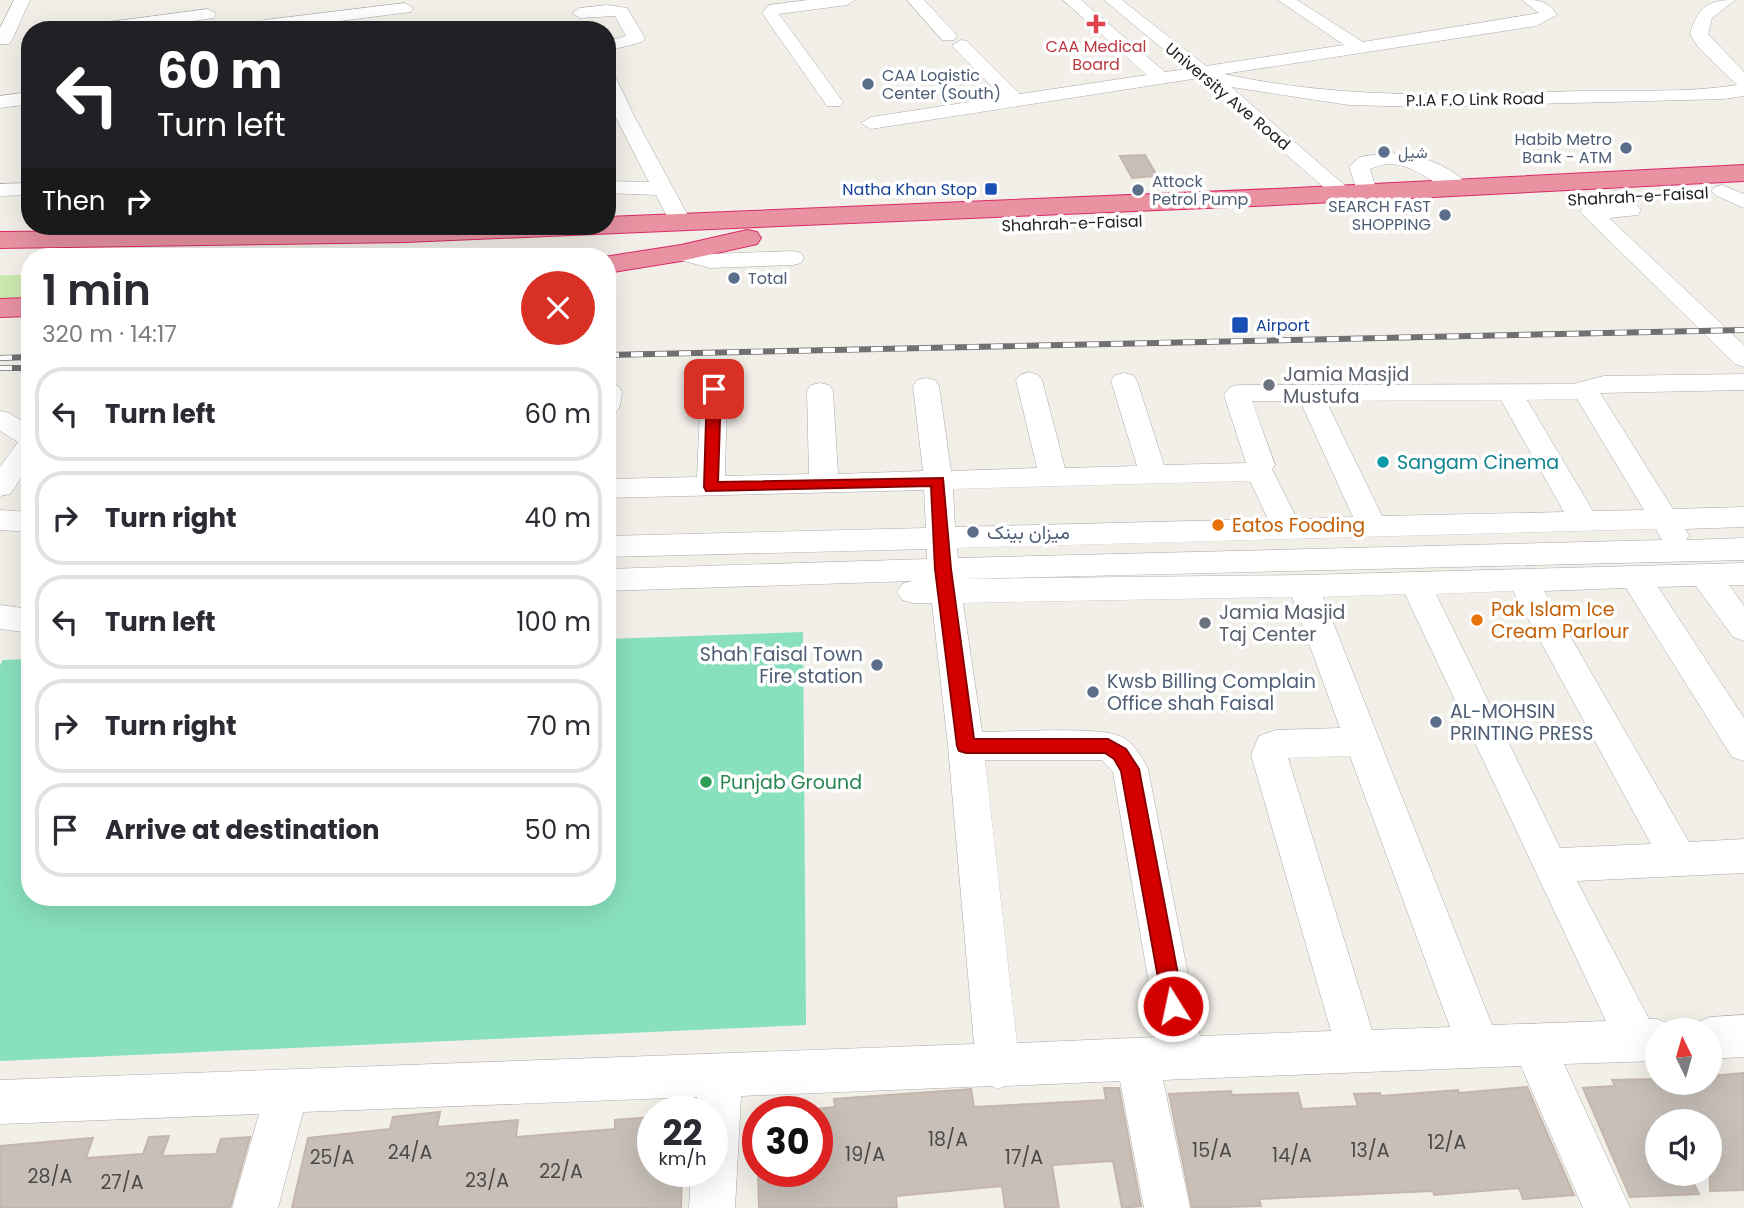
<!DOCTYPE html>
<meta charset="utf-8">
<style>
body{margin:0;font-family:Poppins,Vazirmatn,sans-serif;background:#f7f7f7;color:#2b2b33;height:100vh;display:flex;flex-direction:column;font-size:26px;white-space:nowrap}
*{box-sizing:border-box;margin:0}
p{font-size:23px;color:#7c7c81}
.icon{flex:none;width:38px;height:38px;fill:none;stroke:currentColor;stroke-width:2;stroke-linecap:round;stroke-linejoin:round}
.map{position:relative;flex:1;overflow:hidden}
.panel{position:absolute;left:21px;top:248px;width:595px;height:658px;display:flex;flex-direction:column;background:#fff;border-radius:28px;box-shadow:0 7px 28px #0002}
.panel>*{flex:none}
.top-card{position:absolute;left:21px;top:21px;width:595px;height:214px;border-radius:28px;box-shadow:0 7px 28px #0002;background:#202124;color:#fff;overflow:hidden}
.needle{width:46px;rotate:355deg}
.fabs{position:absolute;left:1645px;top:1018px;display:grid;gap:14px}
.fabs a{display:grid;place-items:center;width:77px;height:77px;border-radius:50%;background:#fff;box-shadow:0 7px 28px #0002;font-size:35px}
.speed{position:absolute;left:637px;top:1096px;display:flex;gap:14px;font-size:35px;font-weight:700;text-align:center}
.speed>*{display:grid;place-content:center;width:91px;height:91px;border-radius:50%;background:#fff;box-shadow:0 7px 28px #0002;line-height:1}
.speed small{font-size:18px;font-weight:400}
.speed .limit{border:10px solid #d22;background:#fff;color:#111}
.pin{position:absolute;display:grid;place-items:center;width:60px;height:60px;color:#fff;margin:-30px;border-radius:14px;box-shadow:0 4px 10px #0006}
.me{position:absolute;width:77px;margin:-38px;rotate:350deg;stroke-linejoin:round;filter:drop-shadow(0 0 5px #0008)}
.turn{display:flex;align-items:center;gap:24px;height:147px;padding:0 21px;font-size:32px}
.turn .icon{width:91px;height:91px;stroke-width:2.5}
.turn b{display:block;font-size:49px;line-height:60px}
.then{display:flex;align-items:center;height:66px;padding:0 21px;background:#0003;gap:14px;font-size:26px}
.round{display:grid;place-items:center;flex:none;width:74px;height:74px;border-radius:37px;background:#f7f7f7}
.summary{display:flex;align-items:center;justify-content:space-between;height:119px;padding:0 21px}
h1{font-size:42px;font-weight:600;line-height:52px}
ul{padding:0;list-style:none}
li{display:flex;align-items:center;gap:21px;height:94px;margin:0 14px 10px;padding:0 7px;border:4px solid #e1e1e2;border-radius:28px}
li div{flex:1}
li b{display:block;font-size:26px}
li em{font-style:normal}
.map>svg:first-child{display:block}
</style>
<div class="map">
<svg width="1744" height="1208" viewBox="0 0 1744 1208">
<rect width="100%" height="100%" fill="#f2efe9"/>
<path fill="#cdebb0" d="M0 275H30V303L0 304Z"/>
<path fill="#88e0be" d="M803 632 806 1025 0 1061V665L3 660 30 659V898H607V639Z"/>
<path fill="#c7bfb8" stroke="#c4b6ab" stroke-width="2" d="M1145 155 1157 176 1132 178 1120 156Z
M1744 1073V1190L1710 1191V1122H1657V1174H1689L1699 1194 1630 1197 1583 1088 1615 1086 1612 1080 1657 1079V1083H1710V1076Z
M1527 1087 1574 1195 1523 1199 1519 1188 1434 1195 1433 1191 1259 1199 1261 1206 1192 1208 1169 1094 1231 1091 1232 1095 1298 1093 1302 1109 1358 1106 1354 1094 1380 1093 1381 1096 1458 1090 1459 1093Z
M1104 1088H1119L1141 1206 1122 1208 1113 1161 1052 1165 1059 1208H1005L1002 1186 896 1196 897 1208H759L758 1171H817V1109L835 1107 834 1099 971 1089 974 1107 1106 1100Z
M440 1112 437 1127 518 1120 516 1137 615 1129V1120L653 1117V1171H682L681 1208H292L308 1138 390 1129 393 1117Z
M169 1136 162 1156 216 1154 221 1139 250 1137 230 1208H0V1146L93 1138 86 1158 143 1154 149 1137Z"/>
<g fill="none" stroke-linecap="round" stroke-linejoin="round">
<defs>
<path id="minor" d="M14 0H30L12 40 9 44H0V28Z
M808 0H855L847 5 779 14 843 102 841 106H827L762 13 769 5Z
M907 0H924L954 32 957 36 954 40H942Z
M1063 0H1081L1165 72 1187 69 1104 0H1122L1206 66 1344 45 1278 0H1297L1363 42 1539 13 1522 0C1539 0 1547 0 1557 15L1536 26 1224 74C1345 100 1455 95 1578 91 1630 90 1685 93 1737 85L1698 47 1690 34C1698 7 1707 0 1735 0L1712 18 1708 34 1744 72V96L1724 99 1424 107 1349 105 1231 87 1349 189 1353 193 1349 197H1335L1199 78 871 129 861 123 871 117 1002 97 955 49 952 45 961 40 967 41 1020 94 1147 75Z
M405 3 413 8 411 12 268 30 259 29 257 25 265 20Z
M607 5 627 8 645 38 642 42 607 51V41L626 36 615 16 580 18 572 13 580 8Z
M208 9 216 14 214 18 127 30H78L86 25Z
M607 73 616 78 633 114 692 223 689 228H673L656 195 607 193V181L649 182 607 100Z
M30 92V104L0 108V96Z
M1385 153C1413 153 1451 163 1469 187L1465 191C1438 198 1412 149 1370 169L1377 192 1373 196H1359L1349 167 1360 157Z
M30 183V195L0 196V184Z
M1722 185 1744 194V208L1715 195 1711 191 1715 187Z
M1616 191 1624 192 1641 210 1638 215 1609 218 1744 345V367L1735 364 1580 212 1583 207 1612 204 1605 197 1608 192Z
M681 246 711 254 793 251 801 253 804 258 801 263 793 265 710 268 673 258 670 253 673 248Z
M1029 372 1038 375 1042 380 1065 468 1137 466 1111 381 1115 375 1124 373 1133 375 1137 381 1164 465 1246 463 1224 395 1230 387 1239 385 1573 384 1604 376 1744 374V390L1600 393 1673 509 1744 507V527L1685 529 1689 535 1686 540 1744 538V560L960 579 1303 575 1744 563V585H1729L1744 606V641L1733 637 1696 586 1658 587 1744 718V761L1732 757 1626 588 1544 591 1689 842 1744 839V873L1577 881 1649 1019H1657L1672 1025 1674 1031H1657V1061L1564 1064 1630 1208H1583L1521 1066 1163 1080 1190 1208H1144L1120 1081 1005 1086 998 1089 992 1086 741 1096 735 1208H689L691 1171H712V1111H696L697 1097 303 1112 278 1208H232L259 1114 0 1124V1080L974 1044 948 746 932 603H913L902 600 897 592 902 584 912 581 607 591V569L927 559V549L607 557V536L926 528 924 490 607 498V479L697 477 701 389 705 383 714 381 723 383 727 389 725 476 809 474 807 391 811 385 820 383 829 385 833 391 838 474 923 471 913 386 917 380 926 378 935 380 939 386 951 471 1037 468 1016 380 1020 375ZM1577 399 1644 510 1593 511 1527 400ZM1501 400 1564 512 1382 516 1326 401ZM1252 401H1300L1353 517 1297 519 1272 469 1275 465ZM1250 481 1268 519 955 527 953 489ZM1656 529 1662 540 958 558 957 548ZM1513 591 1651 844 1560 848 1436 594ZM1405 594 1606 1021 1492 1025 1323 597ZM1292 597 1340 728 1276 730 1259 736 1251 755 1331 1031 1200 1036 1148 769C1141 756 1134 742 1120 736 1099 726 1009 732 982 732L963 603ZM1350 756 1450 1027 1372 1030 1288 758ZM985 760H1102L1113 772 1158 1037 1017 1043Z
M607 384 618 386 622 392 620 406 616 412 607 414Z
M0 411 9 413 30 426V466L10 494 0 496V467L18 442 0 431Z
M0 510 30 512V532L0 530Z
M0 605 30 609V633L0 629Z
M1744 1015V1057L1710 1059V1031H1692L1695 1023 1710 1017Z"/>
<path id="highway" d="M1744 165V181L1275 205 406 242 0 248V232L607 226V217L1275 189Z
M747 230 757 232 761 238 757 244 681 261 607 273V257H604L681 245Z
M30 298V316L0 317V299Z"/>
</defs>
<use href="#minor" stroke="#a9a9a9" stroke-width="1"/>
<use href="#highway" stroke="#dc2a67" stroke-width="2"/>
<use href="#minor" fill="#fff" fill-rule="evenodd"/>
<use href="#highway" fill="#e892a2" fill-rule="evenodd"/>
<defs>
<path id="rail" d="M607 355 1744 330
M0 358 30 357
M0 368H30"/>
</defs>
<use href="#rail" stroke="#707070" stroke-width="6"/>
<use href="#rail" stroke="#fff" stroke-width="4.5" stroke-dasharray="12" stroke-linecap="butt"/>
</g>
<path fill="#d40000" stroke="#8a0000" stroke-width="2" d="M714 385 721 389 718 482 943 478 951 569 974 739H1108L1126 749 1139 769 1184 1006 1181 1014 1173 1017 1166 1014 1163 1006 1121 771 1114 759 1105 753H966L959 751 957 746 935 569 931 486 706 491 704 487 707 389Z"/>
<path fill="#e0444e" stroke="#fff" stroke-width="2.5" d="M1092.5 13.5h7v7h7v7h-7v7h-7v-7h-7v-7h7z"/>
<g fill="#5c6f8a" stroke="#fff" stroke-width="2.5">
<circle cx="868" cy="84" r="7"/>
<circle cx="1626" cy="148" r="7"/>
<circle cx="1384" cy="152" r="7"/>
<circle cx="1138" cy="190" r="7"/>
<circle cx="1445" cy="215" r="7"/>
<circle cx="734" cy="278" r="7"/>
<circle cx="973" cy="532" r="7"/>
<circle cx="877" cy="665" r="7"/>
<circle cx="1093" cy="692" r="7"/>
<circle cx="1436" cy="722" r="7"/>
</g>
<g fill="#1a4fb4" stroke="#fff" stroke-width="2.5">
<rect x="984" y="182" width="14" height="14" rx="3.5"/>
<rect x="1231" y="316" width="18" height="18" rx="3.5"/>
</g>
<g fill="#6b7280" stroke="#fff" stroke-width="2.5">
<circle cx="1269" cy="385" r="7"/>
<circle cx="1205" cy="623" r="7"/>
</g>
<circle fill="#0f9aa8" stroke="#fff" stroke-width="2.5" cx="1383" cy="462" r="7"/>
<g fill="#e8710a" stroke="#fff" stroke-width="2.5">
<circle cx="1218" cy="525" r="7"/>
<circle cx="1477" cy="620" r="7"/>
</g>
<circle fill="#2e9e5b" stroke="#fff" stroke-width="2.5" cx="706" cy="782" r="7"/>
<g text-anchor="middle" stroke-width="7" stroke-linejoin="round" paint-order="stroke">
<g font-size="16" fill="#be3a42" stroke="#fff">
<text x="1096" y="52">CAA Medical<tspan x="1096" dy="18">Board</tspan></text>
</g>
<g font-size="16" fill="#4e5e75" stroke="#fff" text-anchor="start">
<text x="882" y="81">CAA Logistic<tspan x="882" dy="18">Center (South)</tspan></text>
<text x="1612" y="145" text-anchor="end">Habib Metro<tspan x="1612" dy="18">Bank - ATM</tspan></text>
<text x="1398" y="158">شیل</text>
<text x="1152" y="187">Attock<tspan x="1152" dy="18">Petrol Pump</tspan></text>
<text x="1431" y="212" text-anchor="end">SEARCH FAST<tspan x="1431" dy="18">SHOPPING</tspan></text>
<text x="748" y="284">Total</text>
</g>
<g font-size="16" fill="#222" stroke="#fff">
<text transform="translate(1228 96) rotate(40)" y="6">University Ave Road</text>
<text transform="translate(1475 99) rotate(-1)" y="6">P.I.A F.O Link Road</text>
<text transform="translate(1638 196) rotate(-3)" y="6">Shahrah-e-Faisal</text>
<text transform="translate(1072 223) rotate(-2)" y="6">Shahrah-e-Faisal</text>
</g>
<g font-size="16" fill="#164399" stroke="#fff" text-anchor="end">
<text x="977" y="195">Natha Khan Stop</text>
<text x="1256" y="331" text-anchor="start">Airport</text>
</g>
<g font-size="19" fill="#5b616d" stroke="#fff" text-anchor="start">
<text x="1283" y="381">Jamia Masjid<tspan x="1283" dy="22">Mustufa</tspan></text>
<text x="1219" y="619">Jamia Masjid<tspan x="1219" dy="22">Taj Center</tspan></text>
</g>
<g font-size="19" fill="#0d838f" stroke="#fff" text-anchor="start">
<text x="1397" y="469">Sangam Cinema</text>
</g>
<g font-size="19" fill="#c56008" stroke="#fff" text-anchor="start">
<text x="1232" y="532">Eatos Fooding</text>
<text x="1491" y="616">Pak Islam Ice<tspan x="1491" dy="22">Cream Parlour</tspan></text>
</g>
<g font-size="19" fill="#4e5e75" stroke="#fff" text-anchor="start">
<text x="987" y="539">میزان بینک</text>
<text x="863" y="661" text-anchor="end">Shah Faisal Town<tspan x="863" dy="22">Fire station</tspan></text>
<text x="1107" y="688">Kwsb Billing Complain<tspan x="1107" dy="22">Office shah Faisal</tspan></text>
<text x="1450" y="718">AL-MOHSIN<tspan x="1450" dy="22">PRINTING PRESS</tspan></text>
</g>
<g font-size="19" fill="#27864d" stroke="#fff" text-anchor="start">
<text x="720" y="789">Punjab Ground</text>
</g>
<g font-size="19" fill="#4b4948">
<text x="948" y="1146">18/A</text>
<text x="1447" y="1149">12/A</text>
<text x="1212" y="1157">15/A</text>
<text x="1370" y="1157">13/A</text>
<text x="410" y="1159">24/A</text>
<text x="865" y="1161">19/A</text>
<text x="1292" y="1162">14/A</text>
<text x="332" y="1164">25/A</text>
<text x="1024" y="1164">17/A</text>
<text x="561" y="1178">22/A</text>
<text x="50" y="1183">28/A</text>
<text x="487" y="1187">23/A</text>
<text x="122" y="1189">27/A</text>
</g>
</g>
</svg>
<div class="fabs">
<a><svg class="needle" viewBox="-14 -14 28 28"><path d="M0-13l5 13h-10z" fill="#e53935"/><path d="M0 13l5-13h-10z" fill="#7c7c81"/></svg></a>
<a><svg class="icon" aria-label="sound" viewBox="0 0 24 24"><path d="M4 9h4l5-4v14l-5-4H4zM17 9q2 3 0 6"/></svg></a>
</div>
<div class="speed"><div>22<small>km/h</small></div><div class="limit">30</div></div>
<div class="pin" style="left:714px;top:389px;background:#d93025"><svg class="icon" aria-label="arrive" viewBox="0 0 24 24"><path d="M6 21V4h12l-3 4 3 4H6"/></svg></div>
<svg class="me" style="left:1173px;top:1006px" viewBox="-20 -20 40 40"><circle r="17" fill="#d40000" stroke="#fff" stroke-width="3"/><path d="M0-11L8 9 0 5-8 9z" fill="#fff"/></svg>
<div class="top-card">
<div class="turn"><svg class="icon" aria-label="left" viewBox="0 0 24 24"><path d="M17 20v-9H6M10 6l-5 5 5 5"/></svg><div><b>60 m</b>Turn left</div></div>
<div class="then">Then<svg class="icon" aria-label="right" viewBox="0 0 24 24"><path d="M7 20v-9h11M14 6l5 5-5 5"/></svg></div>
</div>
<section class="panel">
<div class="summary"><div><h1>1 min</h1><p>320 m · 14:17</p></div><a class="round" style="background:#d93025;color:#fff"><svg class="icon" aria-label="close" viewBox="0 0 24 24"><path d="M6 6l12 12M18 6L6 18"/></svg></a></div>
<ul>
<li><svg class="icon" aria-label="left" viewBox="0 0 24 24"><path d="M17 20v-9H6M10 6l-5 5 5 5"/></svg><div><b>Turn left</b></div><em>60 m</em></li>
<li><svg class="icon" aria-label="right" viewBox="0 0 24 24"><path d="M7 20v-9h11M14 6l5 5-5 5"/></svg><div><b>Turn right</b></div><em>40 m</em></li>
<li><svg class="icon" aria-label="left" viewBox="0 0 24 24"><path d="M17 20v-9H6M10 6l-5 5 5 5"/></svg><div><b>Turn left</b></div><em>100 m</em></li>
<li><svg class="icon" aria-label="right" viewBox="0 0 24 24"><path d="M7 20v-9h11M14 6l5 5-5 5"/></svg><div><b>Turn right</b></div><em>70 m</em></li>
<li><svg class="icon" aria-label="arrive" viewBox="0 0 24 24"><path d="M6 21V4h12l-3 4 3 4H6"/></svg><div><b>Arrive at destination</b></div><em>50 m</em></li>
</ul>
</section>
</div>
